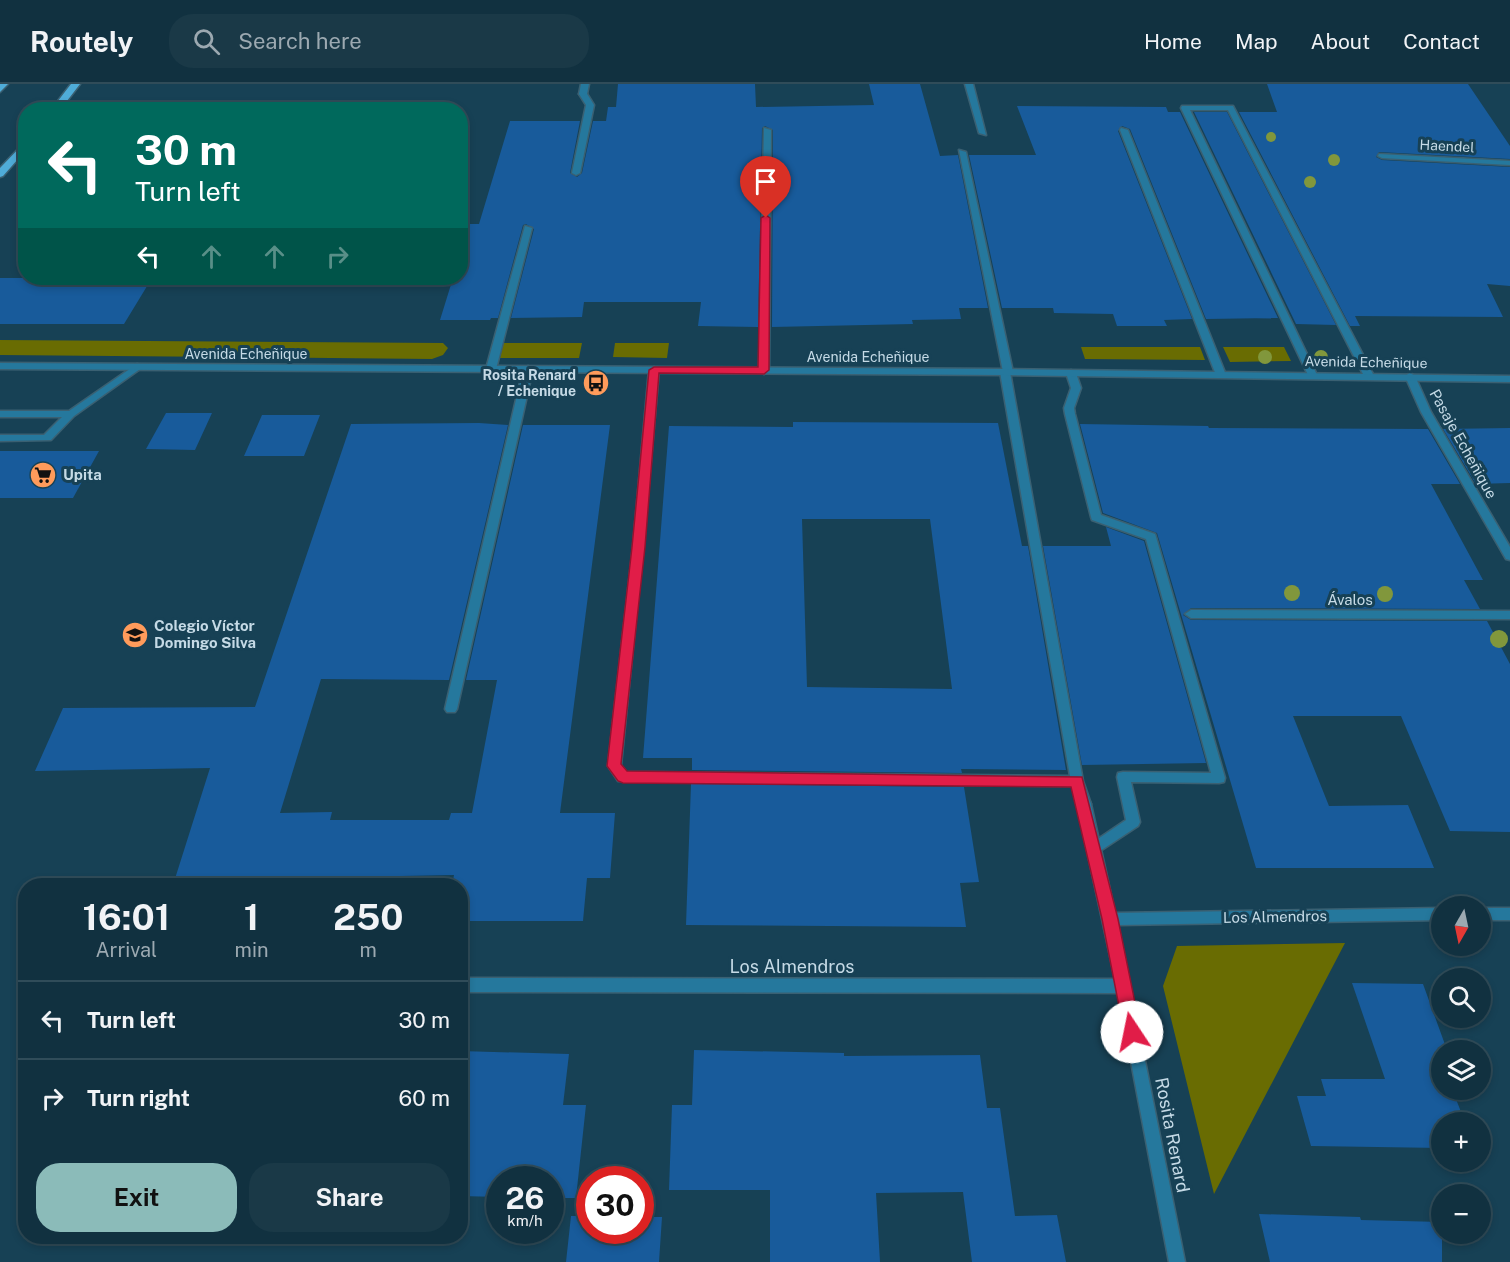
<!DOCTYPE html>
<meta charset="utf-8">
<style>
body{margin:0;font-family:"Public Sans",sans-serif;background:#1a3947;color:#f1f3f6;height:100vh;display:flex;flex-direction:column;font-size:22px;white-space:nowrap}
*{box-sizing:border-box;margin:0}
p{font-size:20px;color:#9ca9b1}
.icon{flex:none;width:33px;height:33px;fill:none;stroke:currentColor;stroke-width:2;stroke-linecap:round;stroke-linejoin:round}
.map{position:relative;flex:1;overflow:hidden}
.details{position:absolute;left:18px;top:794px;width:450px;height:366px;display:flex;flex-direction:column;background:#113140;border-radius:24px;box-shadow:0 3px 9px #0003,0 0 0 2px #304c59}
.details>*{flex:none}
.top-card{position:absolute;left:18px;top:18px;width:450px;height:183px;border-radius:24px;box-shadow:0 3px 9px #0003,0 0 0 2px #304c59;background:#00695c;color:#fff;overflow:hidden}
.needle{width:39px;rotate:189deg}
.fabs{position:absolute;left:1431px;top:812px;display:grid;gap:12px}
.fabs a{display:grid;place-items:center;width:60px;height:60px;border-radius:50%;background:#113140;box-shadow:0 3px 9px #0003,0 0 0 2px #304c59;font-size:30px}
.speed{position:absolute;left:486px;top:1082px;display:flex;gap:12px;font-size:30px;font-weight:700;text-align:center}
.speed>*{display:grid;place-content:center;width:78px;height:78px;border-radius:50%;background:#113140;box-shadow:0 3px 9px #0003,0 0 0 2px #304c59;line-height:1}
.speed small{font-size:15px;font-weight:400}
.speed .limit{border:9px solid #d22;background:#fff;color:#111}
.pin{position:absolute;display:grid;place-items:center;width:51px;height:51px;color:#fff;margin:-62px -26px;border-radius:50% 50% 50% 0;rotate:-45deg;box-shadow:0 0 6px #0007}
.pin .icon{rotate:45deg}
.me{position:absolute;width:66px;margin:-33px;rotate:349deg;stroke-linejoin:round;filter:drop-shadow(0 0 4px #0008)}
.turn{display:flex;align-items:center;gap:21px;height:126px;padding:0 18px;font-size:27px}
.turn .icon{width:78px;height:78px;stroke-width:2.5}
.turn b{display:block;font-size:42px;line-height:51px}
.lanes{display:flex;align-items:center;height:57px;padding:0 18px;background:#0003;justify-content:center;gap:30px;direction:ltr}
.lanes .off{opacity:.35}
.eta{display:flex;justify-content:space-evenly;align-items:center;height:102px;text-align:center}
.eta b{font-size:36px;font-weight:700;line-height:42px}
.action{display:flex;gap:12px;margin-top:auto;padding:12px 18px}
.action a{flex:1;height:69px;border-radius:24px;background:#8bbbb9;color:#111;font-size:24px;font-weight:700;line-height:69px;text-align:center}
.action a+a{background:#1a3947;color:#f1f3f6}
ul{padding:0;list-style:none}
li{display:flex;align-items:center;gap:18px;height:78px;padding:0 18px;border-top:2px solid #304c59}
li div{flex:1}
li b{display:block;font-size:22px}
li em{font-style:normal}
header{display:flex;align-items:center;gap:36px;box-sizing:border-box;height:84px;padding:0 30px;background:#113140;border-bottom:2px solid #304c59}
header strong{font-size:28px}
nav{display:flex;gap:33px;margin-inline-start:auto;font-size:21px}
.search{width:420px;height:54px;background:#1a3947;display:flex;align-items:center;gap:15px;box-sizing:border-box;padding:0 21px;border-radius:24px;color:#9ca9b1;font-size:22px}
.map>svg:first-child{display:block}
</style>
<header>
<strong>Routely</strong>
<div class="search"><svg class="icon" aria-label="search" viewBox="0 0 24 24"><circle cx="10" cy="10" r="6"/><path d="M15 15l6 6"/></svg>Search here</div>
<nav><a>Home</a><a>Map</a><a>About</a><a>Contact</a></nav>
</header>
<div class="map">
<svg width="1510" height="1178" viewBox="0 0 1510 1178">
<rect width="100%" height="100%" fill="#174155"/>
<path fill="#696c02" d="M0 256 443 259 448 264 443 271 432 275 0 271Z
M503 259H582L579 274H500Z
M615 259H669L667 274 613 273Z
M1081 263H1200L1205 276 1085 275Z
M1223 263H1284L1291 277 1230 278Z
M1345 859 1214 1110 1163 902 1177 862Z"/>
<path fill="#185b9b" fill-rule="evenodd" d="M618 0H755L756 23 874 21 869 0H920L940 72 958 71 988 224H959L961 235 912 236 913 240 772 243 773 46 765 42 762 44 758 243 698 242 701 218H584L582 233 511 234 534 145 526 140 523 141 498 234H491L490 236H440L453 194H460V169L469 140H479L510 37H580L570 89 577 93 582 89 593 37H606L608 23H616Z
M1267 0H1468L1510 62V75L1379 68 1376 73 1382 76 1510 83V202L1487 200 1503 233 1355 232 1360 242H1350L1239 28H1277Z
M1017 22 1166 23 1168 28H1180L1278 234 1206 235 1130 45 1122 42 1118 47 1192 235 1164 236 1167 242H1117L1113 230 1054 229 1053 224H1002L969 71H1036Z
M1194 28H1227L1336 241 1296 240Z
M0 194H152L124 240H0Z
M166 329H212L195 366 146 365Z
M262 331H320L304 372H244Z
M793 338 998 339 1022 462H1028L1066 686 961 685 962 689 692 686V674H643L669 342 793 343ZM802 435H930L952 605 807 603Z
M479 339 508 341 449 596 321 595 280 729 332 728 330 736H449L451 729H472L497 596H466L523 341H610L560 729H615L610 794H587L583 837H460V801H452L454 791 346 793 344 801H173L210 684 35 687 63 624 255 623 351 340Z
M1080 340 1208 342 1209 344 1428 345 1460 400H1431L1483 496H1464L1480 525 1191 524 1183 531 1191 536 1487 537 1510 580V748L1450 747 1401 632H1293L1329 722 1408 721 1434 784H1256L1157 449 1103 429Z
M1510 344V399L1476 400 1443 345Z
M0 367H99L73 414H0Z
M1106 443 1144 457 1206 679 1082 681 1043 462H1111Z
M691 700 964 703 979 798 960 799 966 843 686 841Z
M1352 899 1423 900 1447 966H1437L1442 977V1005H1452L1465 1038H1442V1064L1311 1062 1297 1012H1326L1321 995H1385Z
M694 966 844 969V972L980 971 987 1024H1000L1015 1132 1057 1131 1066 1178H972L963 1108 876 1109 880 1178H770V1106H669L672 1021H692Z
M460 967 569 970 563 1021H586L576 1114H550V1095H500V1113L460 1112Z
M1259 1130 1360 1133 1361 1136 1442 1138V1178H1270Z
M571 1132H590V1146H640V1133H662L659 1178H566Z"/>
<g fill="none" stroke-linecap="round" stroke-linejoin="round">
<defs>
<path id="service" d="M580 8H586L594 21 580 89 576 91 572 89 586 21 579 10Z
M1182 22H1233L1374 292 1372 294 1369 295 1364 292 1228 26H1190L1317 291 1315 293H1309L1181 24Z
M137 280 140 281V285L74 332 51 356 0 357V351H44L62 333H0V327H69Z
M528 282 533 285 457 625 455 628H447L445 625 523 285Z
M654 283 659 286 643 463 621 681 626 688 1070 692 1000 288 1005 285 1010 288 1083 697 1091 720 1089 724 1084 725 1079 724 1072 702 618 697 608 682 633 463 649 286Z
M1071 286 1076 289 1081 304 1074 324 1075 330 1101 431 1155 450 1156 453 1225 694 1224 698 1219 699 1131 698 1140 738 1138 742 1094 771 1089 769 1087 765 1089 761 1126 736 1117 693 1118 689 1123 688 1211 689 1146 455 1092 436 1091 433 1065 330 1064 324 1071 304 1066 289Z"/>
<path id="minor" d="M581 0H589L587 10 583 12 579 10Z
M965 0H973L986 51 979 49Z
M764 44 771 46 769 287 764 290 759 287Z
M1121 44 1128 46 1226 291 1224 293H1218L1216 291 1120 46Z
M959 66 966 68 1013 288 1008 291 1003 288Z
M1379 70 1510 77V81L1382 74 1378 72Z
M525 142 532 144 496 285 491 288 486 285Z
M1410 289 1415 292 1431 328 1510 463V476L1506 475 1421 328 1405 292Z
M1191 526 1510 527V535L1191 534 1185 530Z
M1084 715 1089 716 1091 720 1115 829 1442 824V836L1118 841 1185 1178H1169L1118 909 460 908V894L1115 895 1077 720 1079 716Z
M1480 824H1510V836H1480Z"/>
<path id="tertiary" d="M0 279 1005 285 1510 292V298L1005 291 0 285Z"/>
<path id="primary" d="M0 0H8L0 8Z
M71 0H80L60 26H51Z
M26 57V66L3 92 0 93V84Z"/>
</defs>
<use href="#service" stroke="#3a6072" stroke-width="3"/>
<use href="#minor" stroke="#3a6072" stroke-width="3"/>
<use href="#tertiary" stroke="#3a6072" stroke-width="3"/>
<use href="#primary" stroke="#3a6072" stroke-width="3"/>
<use href="#service" fill="#25789d" fill-rule="evenodd"/>
<use href="#minor" fill="#25789d" fill-rule="evenodd"/>
<use href="#tertiary" fill="#25789d" fill-rule="evenodd"/>
<use href="#primary" fill="#4facd8" fill-rule="evenodd"/>
</g>
<g fill="#81973c">
<circle cx="1271" cy="53" r="5"/>
<circle cx="1334" cy="76" r="6"/>
<circle cx="1310" cy="98" r="6"/>
<circle cx="1265" cy="273" r="7"/>
<circle cx="1321" cy="273" r="7"/>
<circle cx="1292" cy="509" r="8"/>
<circle cx="1385" cy="510" r="8"/>
<circle cx="1499" cy="555" r="9"/>
</g>
<path fill="#e11d48" stroke="#92132f" stroke-width="1.5" d="M766 131 770 134 769 286 764 290 659 289 645 463 621 680 627 687 1082 693 1118 835 1141 948 1138 954 1132 957 1126 954 1124 948 1102 835 1071 703 623 699 618 697 607 682 632 463 649 286 654 283H758L761 134Z"/>
<defs>
<symbol id="bus-disc" viewBox="-11 -11 22 22"><circle r="9.5" fill="#ff9b5b" stroke="#174155"/><path d="M-5-6H5V4H4V6H2V4H-2V6H-4V4H-5ZM-3.5-4V0h7V-4ZM-3.5 1.2v1.5H-2V1.2ZM2 1.2v1.5H3.5V1.2Z" fill="#111"/></symbol>
<symbol id="supermarket-disc" viewBox="-11 -11 22 22"><circle r="9.5" fill="#ff9b5b" stroke="#174155"/><path d="M-6-5.5h2.5l.6 2H6L4.5 2H-2.5L-4.4-4H-6ZM-1.5 3.2a1.3 1.3 0 1 0 .1 0ZM3 3.2a1.3 1.3 0 1 0 .1 0Z" fill="#111"/></symbol>
<symbol id="school-disc" viewBox="-11 -11 22 22"><circle r="9.5" fill="#ff9b5b" stroke="#174155"/><path d="M0-5L7-2L0 1L-7-2ZM-4 1L0 2.5L4 1V4Q0 6-4 4Z" fill="#111"/></symbol>
</defs>
<g fill-rule="evenodd">
<use href="#bus-disc" x="581" y="284" width="30" height="30"/>
<use href="#supermarket-disc" x="28" y="376" width="30" height="30"/>
<use href="#school-disc" x="120" y="536" width="30" height="30"/>
</g>
<g text-anchor="middle" stroke-width="6" stroke-linejoin="round" paint-order="stroke">
<g font-size="14" fill="#c5dae6" stroke="#174155">
<text transform="translate(1447 62) rotate(3)" y="5">Haendel</text>
<text x="246" y="275">Avenida Echeñique</text>
<text x="868" y="278">Avenida Echeñique</text>
<text transform="translate(1366 278) rotate(1)" y="5">Avenida Echeñique</text>
</g>
<g font-size="14" font-weight="bold" fill="#c5dae6" stroke="#174155" text-anchor="end">
<text x="576" y="296">Rosita Renard<tspan x="576" dy="16">/ Echenique</tspan></text>
</g>
<g font-size="15" fill="#c5dae6" stroke="#174155">
<text transform="translate(1463 360) rotate(61)" y="5">Pasaje Echeñique</text>
<text x="1350" y="521">Ávalos</text>
<text transform="translate(1275 833) rotate(-1)" y="5">Los Almendros</text>
</g>
<g font-size="15" font-weight="bold" fill="#c5dae6" stroke="#174155" text-anchor="start">
<text x="63" y="396">Upita</text>
<text x="154" y="547">Colegio Víctor<tspan x="154" dy="17">Domingo Silva</tspan></text>
</g>
<g font-size="18" fill="#c5dae6" stroke="#174155">
<text x="792" y="889">Los Almendros</text>
<text transform="translate(1172 1051) rotate(79)" y="6">Rosita Renard</text>
</g>
</g>
</svg>
<div class="fabs">
<a><svg class="needle" viewBox="-14 -14 28 28"><path d="M0-13l5 13h-10z" fill="#e53935"/><path d="M0 13l5-13h-10z" fill="#9ca9b1"/></svg></a>
<a><svg class="icon" aria-label="search" viewBox="0 0 24 24"><circle cx="10" cy="10" r="6"/><path d="M15 15l6 6"/></svg></a>
<a><svg class="icon" aria-label="layers" viewBox="0 0 24 24"><path d="M12 4l9 5-9 5-9-5zM3 14l9 5 9-5"/></svg></a>
<a>+</a>
<a>−</a>
</div>
<div class="speed"><div>26<small>km/h</small></div><div class="limit">30</div></div>
<div class="pin" style="left:766px;top:134px;background:#d93025"><svg class="icon" aria-label="arrive" viewBox="0 0 24 24"><path d="M6 21V4h12l-3 4 3 4H6"/></svg></div>
<svg class="me" style="left:1132px;top:948px" viewBox="-20 -20 40 40"><circle r="19" fill="#fff"/><path d="M0-13L10 11 0 6-10 11z" fill="#e11d48"/></svg>
<div class="top-card">
<div class="turn"><svg class="icon" aria-label="left" viewBox="0 0 24 24"><path d="M17 20v-9H6M10 6l-5 5 5 5"/></svg><div><b>30 m</b>Turn left</div></div>
<div class="lanes"><svg class="icon" aria-label="left" viewBox="0 0 24 24"><path d="M17 20v-9H6M10 6l-5 5 5 5"/></svg><svg class="icon off" aria-label="ahead" viewBox="0 0 24 24"><path d="M12 20V5M6 11l6-6 6 6"/></svg><svg class="icon off" aria-label="ahead" viewBox="0 0 24 24"><path d="M12 20V5M6 11l6-6 6 6"/></svg><svg class="icon off" aria-label="right" viewBox="0 0 24 24"><path d="M7 20v-9h11M14 6l5 5-5 5"/></svg></div>
</div>
<section class="details">
<div class="eta">
<div><b>16:01</b><p>Arrival</p></div>
<div><b>1</b><p>min</p></div>
<div><b>250</b><p>m</p></div>
</div>
<ul>
<li><svg class="icon" aria-label="left" viewBox="0 0 24 24"><path d="M17 20v-9H6M10 6l-5 5 5 5"/></svg><div><b>Turn left</b></div><em>30 m</em></li>
<li><svg class="icon" aria-label="right" viewBox="0 0 24 24"><path d="M7 20v-9h11M14 6l5 5-5 5"/></svg><div><b>Turn right</b></div><em>60 m</em></li>
</ul>
<div class="action"><a>Exit</a><a>Share</a></div>
</section>
</div>
